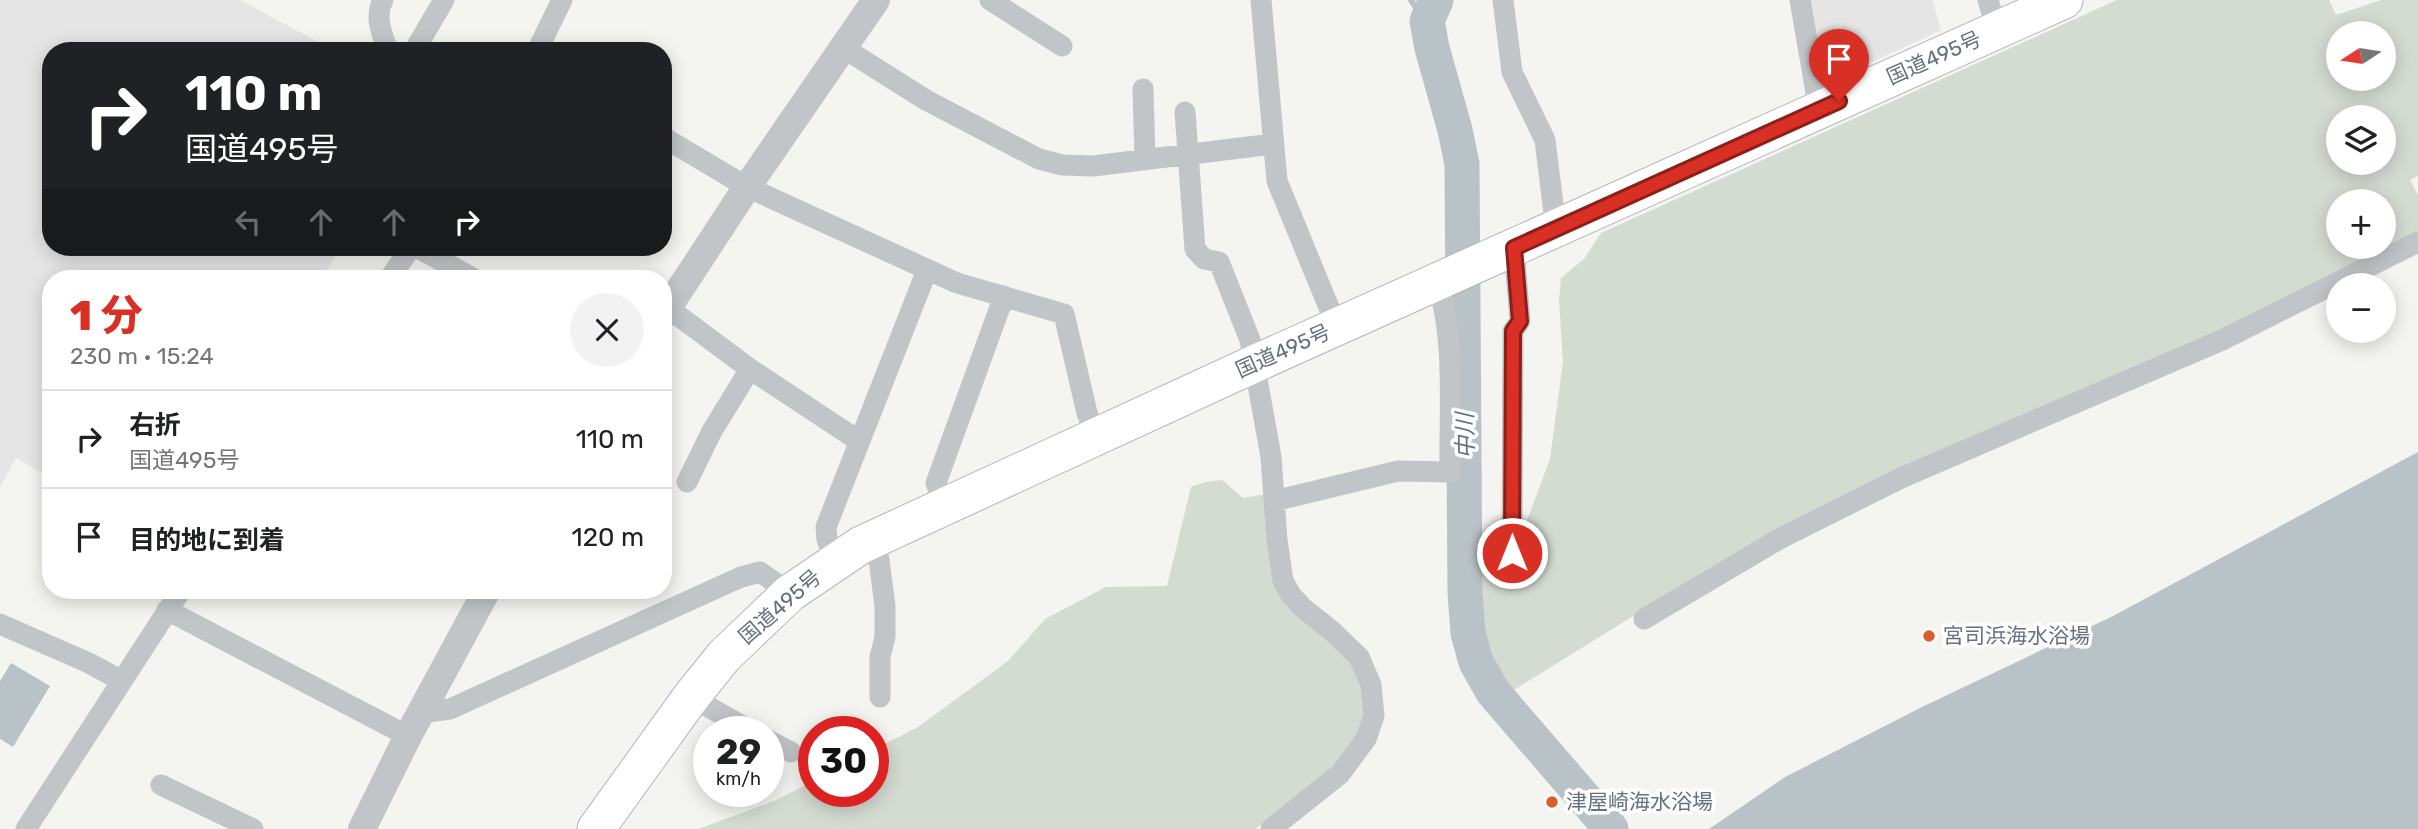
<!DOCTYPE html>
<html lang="ja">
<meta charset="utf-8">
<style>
body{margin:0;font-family:Rubik,"Noto Sans JP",sans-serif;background:#f2f2f2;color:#202124;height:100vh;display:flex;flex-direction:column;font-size:26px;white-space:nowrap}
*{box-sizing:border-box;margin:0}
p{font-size:23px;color:#757577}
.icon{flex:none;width:38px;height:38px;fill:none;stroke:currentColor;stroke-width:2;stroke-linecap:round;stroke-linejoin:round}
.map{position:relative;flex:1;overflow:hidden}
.details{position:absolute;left:42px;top:270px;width:630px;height:329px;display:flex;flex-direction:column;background:#fff;border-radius:28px;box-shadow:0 4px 18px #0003}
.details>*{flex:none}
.hud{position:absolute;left:42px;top:42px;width:630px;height:214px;border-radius:28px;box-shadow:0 4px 18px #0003;background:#202124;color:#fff;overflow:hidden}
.needle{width:46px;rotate:258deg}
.controls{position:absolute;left:2326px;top:21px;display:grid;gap:14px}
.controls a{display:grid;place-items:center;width:70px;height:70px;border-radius:50%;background:#fff;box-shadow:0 4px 18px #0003;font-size:35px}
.speed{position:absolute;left:693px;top:716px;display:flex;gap:14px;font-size:35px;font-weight:700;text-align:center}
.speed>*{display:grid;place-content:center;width:91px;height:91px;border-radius:50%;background:#fff;box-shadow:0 4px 18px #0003;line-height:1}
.speed small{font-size:18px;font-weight:400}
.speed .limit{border:10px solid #d22;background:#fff;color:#111}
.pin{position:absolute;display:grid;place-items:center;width:60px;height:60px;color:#fff;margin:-72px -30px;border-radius:50% 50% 50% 0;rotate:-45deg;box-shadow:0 0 7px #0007}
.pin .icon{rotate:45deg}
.me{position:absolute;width:77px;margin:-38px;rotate:0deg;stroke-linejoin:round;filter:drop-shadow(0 0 5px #0008)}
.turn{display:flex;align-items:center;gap:24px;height:147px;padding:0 28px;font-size:32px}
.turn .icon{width:91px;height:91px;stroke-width:2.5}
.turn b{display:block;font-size:49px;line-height:60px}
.lanes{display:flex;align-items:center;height:66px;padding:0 28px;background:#0003;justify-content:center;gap:35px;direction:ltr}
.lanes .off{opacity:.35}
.round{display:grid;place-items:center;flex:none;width:74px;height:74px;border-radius:37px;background:#f2f2f2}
.head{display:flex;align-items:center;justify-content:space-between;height:119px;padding:0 28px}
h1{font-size:42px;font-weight:800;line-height:52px;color:#d93025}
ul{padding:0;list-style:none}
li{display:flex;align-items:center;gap:21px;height:98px;padding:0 28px;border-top:2px solid #e0e0e0}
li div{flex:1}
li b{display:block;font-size:26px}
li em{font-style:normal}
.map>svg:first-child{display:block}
</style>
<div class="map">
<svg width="2418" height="829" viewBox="0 0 2418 829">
<rect width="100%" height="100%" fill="#f4f4f0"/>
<path fill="#e4e5e4" d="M0 0H240L320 43V51H51V247H341L322 278H51V478L16 458 0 487Z
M1808 0H1932L1941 30 1821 86Z"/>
<path fill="#d4dbd1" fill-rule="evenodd" d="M2117 0H2329L2336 15 2381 0H2418V176L2410 180 2418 195V235L1638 613 1509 693C1504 687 1498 682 1494 676 1473 645 1477 588 1476 552L1518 544 1517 533 1526 523 1550 459 1563 362 1559 300 1561 278 1584 259 1601 233ZM2338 33H2384V79H2338ZM2338 117H2384V163H2338ZM2338 201H2384V247H2338Z
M1222 480 1243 498 1266 494 1268 546 1348 658C1380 712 1362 741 1319 779 1299 798 1277 813 1255 829H698L774 801 814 781V791H873V750L918 727 1008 661 1045 619 1106 587 1167 586 1191 487 1205 482Z"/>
<path fill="#b9c3c7" d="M2418 452V829H1709L1785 777 1922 707 2113 616Z
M11 663 50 686 13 747 0 739V681Z"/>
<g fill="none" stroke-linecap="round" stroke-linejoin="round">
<path stroke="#b9c3c7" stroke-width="6" d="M1411 0 1424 19 1427 21"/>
<path stroke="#b9c3c7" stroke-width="35" d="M1436 0 1427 21 1432 48 1455 130 1462 164 1465 593 1468 633 1476 662 1493 692 1611 829"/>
<defs>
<path id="trunk" d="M596 829 691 697 724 656 790 593 861 545 1254 364 2064 0"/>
</defs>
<use href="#trunk" stroke="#b4b7ba" stroke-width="39"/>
<path stroke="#c2c5c8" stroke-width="21" d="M383 0C374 17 382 34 388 51
M990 0 1062 46
M1261 0 1277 181 1337 327
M1503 0 1512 72 1545 140 1556 229
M1800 0 1819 110
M1988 0 1997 30
M842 47 926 100 1039 159 1062 165 1093 166 1273 144
M414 51 444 0
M537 51 562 0
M1143 89 1145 160
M1185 112 1195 249 1204 259 1219 262 1250 340 1271 457 1277 540 1283 581 1291 595 1303 608 1332 631 1359 657 1371 685 1374 716 1366 739 1340 774 1271 829
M663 137 747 187 957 283 1064 314 1087 413 1097 437
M416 247 473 278
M390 278 411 247
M668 308 750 369 859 441
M687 482 712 431 750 369
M1274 501 1398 471 1450 472C1449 412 1456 339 1437 282
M944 505 936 483 1004 296
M876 537 885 606V637L880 657V697
M1512 553 1513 331 1520 321 1514 248
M834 561 827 539 826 527 927 270
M167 610 408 736
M1644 619 1781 538 1901 478 2222 340 2418 242
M0 624 89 663 122 681
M691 697 753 732
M420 713 450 709 741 577 760 572 790 593
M768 740 791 752
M161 785 253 829
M26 829 181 590"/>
<path stroke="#c2c5c8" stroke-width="28" d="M663 315 747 187 876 0
M362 829 408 736 487 590"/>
<use href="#trunk" stroke="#fff" stroke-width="37"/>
</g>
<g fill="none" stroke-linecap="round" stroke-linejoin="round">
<defs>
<path id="route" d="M1512 553 1513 331 1520 321 1514 248 1839 101"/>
</defs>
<use href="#route" stroke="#8d1f18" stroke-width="18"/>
<use href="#route" stroke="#d93025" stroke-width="12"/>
</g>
<g fill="#d95e2b" stroke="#fff" stroke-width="2.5">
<circle cx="1929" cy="636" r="7"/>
<circle cx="1552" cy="802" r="7"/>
</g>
<g text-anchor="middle" stroke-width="7" stroke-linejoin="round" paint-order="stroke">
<g font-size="21" fill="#647280" stroke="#fff">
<text transform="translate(1934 58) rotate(-24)" y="7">国道495号</text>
<text transform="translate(1283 351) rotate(-24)" y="7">国道495号</text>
<text transform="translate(780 607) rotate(-41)" y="7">国道495号</text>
</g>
<g font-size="21" fill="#647280" stroke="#fff" text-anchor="start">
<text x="1943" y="643">宮司浜海水浴場</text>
<text x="1566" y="809">津屋崎海水浴場</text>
</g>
<g font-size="23" font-style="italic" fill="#60737d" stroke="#fff">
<text transform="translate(1465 436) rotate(-91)" y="8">中川</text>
</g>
</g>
</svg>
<div class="controls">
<a><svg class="needle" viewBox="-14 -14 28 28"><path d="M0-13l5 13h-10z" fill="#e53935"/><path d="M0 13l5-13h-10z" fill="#757577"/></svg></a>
<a><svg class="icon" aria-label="layers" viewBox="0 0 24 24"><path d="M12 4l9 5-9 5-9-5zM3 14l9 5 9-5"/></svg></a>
<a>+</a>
<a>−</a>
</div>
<div class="speed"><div>29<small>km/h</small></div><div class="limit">30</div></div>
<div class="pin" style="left:1839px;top:101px;background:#d93025"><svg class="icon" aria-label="arrive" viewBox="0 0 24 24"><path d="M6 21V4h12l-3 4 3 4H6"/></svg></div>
<svg class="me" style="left:1512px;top:553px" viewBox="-20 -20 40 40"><circle r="17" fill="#d93025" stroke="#fff" stroke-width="3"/><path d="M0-11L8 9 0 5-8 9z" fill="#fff"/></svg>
<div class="hud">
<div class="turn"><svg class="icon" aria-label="right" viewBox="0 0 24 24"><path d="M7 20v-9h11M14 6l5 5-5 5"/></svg><div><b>110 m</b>国道495号</div></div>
<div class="lanes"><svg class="icon off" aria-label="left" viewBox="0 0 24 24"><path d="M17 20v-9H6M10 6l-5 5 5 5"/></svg><svg class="icon off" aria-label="ahead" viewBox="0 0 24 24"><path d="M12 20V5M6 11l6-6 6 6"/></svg><svg class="icon off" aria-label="ahead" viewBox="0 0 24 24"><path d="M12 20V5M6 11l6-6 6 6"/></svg><svg class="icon" aria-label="right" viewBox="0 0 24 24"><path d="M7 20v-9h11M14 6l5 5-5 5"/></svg></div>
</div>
<section class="details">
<div class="head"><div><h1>1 分</h1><p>230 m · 15:24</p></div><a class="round"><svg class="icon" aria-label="close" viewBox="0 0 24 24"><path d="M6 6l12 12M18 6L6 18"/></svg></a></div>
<ul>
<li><svg class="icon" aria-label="right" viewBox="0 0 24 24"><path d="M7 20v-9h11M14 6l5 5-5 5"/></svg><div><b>右折</b><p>国道495号</p></div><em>110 m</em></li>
<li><svg class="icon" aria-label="arrive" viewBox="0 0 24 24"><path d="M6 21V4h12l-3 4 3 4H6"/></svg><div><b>目的地に到着</b></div><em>120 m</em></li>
</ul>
</section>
</div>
